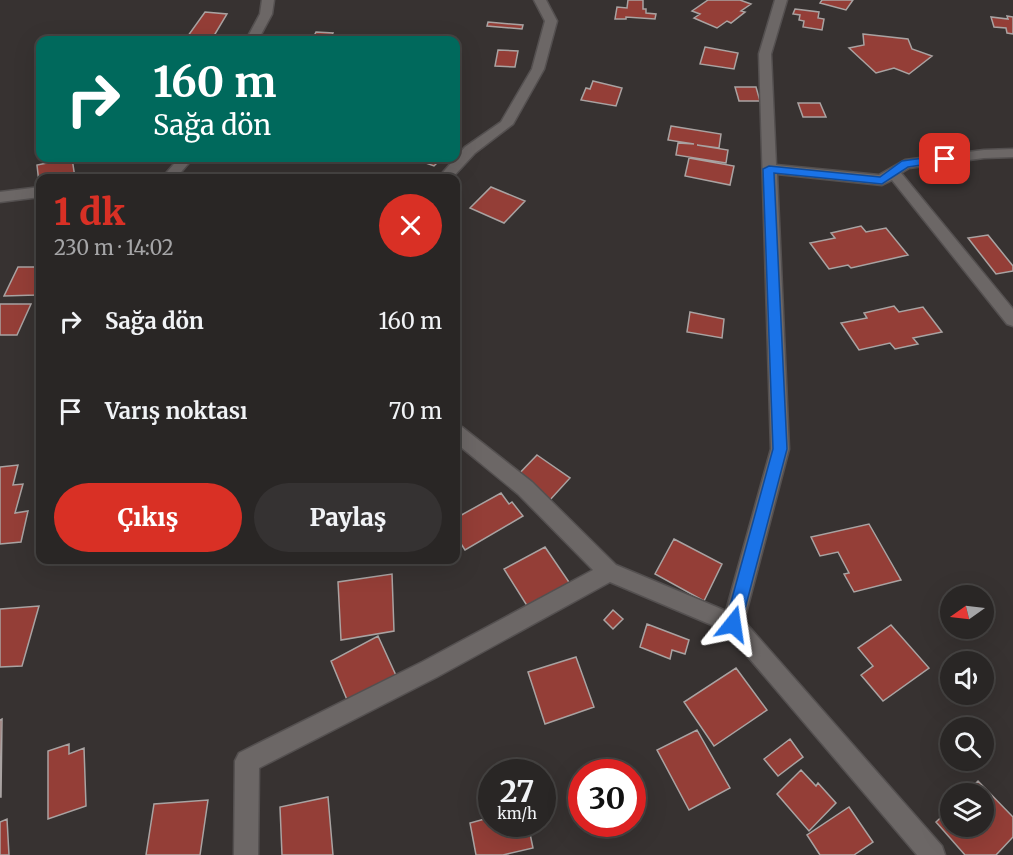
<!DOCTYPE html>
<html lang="tr">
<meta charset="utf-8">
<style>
body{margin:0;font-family:Merriweather,serif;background:#353232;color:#f1f3f6;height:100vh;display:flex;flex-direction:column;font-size:22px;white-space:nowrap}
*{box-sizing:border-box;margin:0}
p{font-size:20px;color:#a5a5a7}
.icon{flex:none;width:33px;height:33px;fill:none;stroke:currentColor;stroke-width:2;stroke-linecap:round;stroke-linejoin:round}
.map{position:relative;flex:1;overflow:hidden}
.drawer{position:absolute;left:36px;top:174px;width:424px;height:390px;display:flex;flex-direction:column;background:#292625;border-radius:12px;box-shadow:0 6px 24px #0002,0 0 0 2px #454342}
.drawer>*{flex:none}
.banner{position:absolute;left:36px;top:36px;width:424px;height:126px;border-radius:12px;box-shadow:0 6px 24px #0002,0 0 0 2px #454342;background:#00695c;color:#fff;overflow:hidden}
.needle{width:39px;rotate:256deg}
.tools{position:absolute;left:940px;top:585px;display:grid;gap:12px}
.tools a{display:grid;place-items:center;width:54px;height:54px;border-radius:50%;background:#292625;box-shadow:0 6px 24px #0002,0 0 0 2px #454342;font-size:30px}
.speed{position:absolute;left:478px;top:759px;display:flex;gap:12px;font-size:30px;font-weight:700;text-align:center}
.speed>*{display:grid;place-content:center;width:78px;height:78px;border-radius:50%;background:#292625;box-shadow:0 6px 24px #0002,0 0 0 2px #454342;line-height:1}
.speed small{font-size:15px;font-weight:400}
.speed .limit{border:9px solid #d22;background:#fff;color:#111}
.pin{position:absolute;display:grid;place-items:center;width:51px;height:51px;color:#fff;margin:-26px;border-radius:12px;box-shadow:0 3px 9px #0006}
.me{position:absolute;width:66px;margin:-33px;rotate:15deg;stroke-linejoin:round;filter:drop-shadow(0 0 4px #0008)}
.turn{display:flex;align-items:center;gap:21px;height:126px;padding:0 18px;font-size:27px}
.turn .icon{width:78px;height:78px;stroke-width:2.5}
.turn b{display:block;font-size:42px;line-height:51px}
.round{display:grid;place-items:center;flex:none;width:63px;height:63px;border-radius:32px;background:#353232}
.summary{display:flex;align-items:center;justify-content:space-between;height:102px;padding:0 18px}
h1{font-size:36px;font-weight:800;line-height:45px;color:#d93025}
.cta{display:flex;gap:12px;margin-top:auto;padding:12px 18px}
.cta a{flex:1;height:69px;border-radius:36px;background:#d93025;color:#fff;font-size:24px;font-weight:800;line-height:69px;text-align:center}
.cta a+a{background:#353232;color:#f1f3f6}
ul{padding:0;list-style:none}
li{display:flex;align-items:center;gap:18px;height:90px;padding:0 18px}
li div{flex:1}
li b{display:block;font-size:22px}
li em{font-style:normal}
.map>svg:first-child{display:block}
</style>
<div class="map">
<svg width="1013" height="855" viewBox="0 0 1013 855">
<rect width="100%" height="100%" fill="#373231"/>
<path fill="#943e37" stroke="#a9a3a2" stroke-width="1.5" d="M628 0H643V9H646V13L656 14 655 19 626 17V19H615L617 7 627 8Z
M708 0H740L751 4 741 11 745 12 731 23 727 21 717 28 694 18 700 14 692 11Z
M822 0H853L846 10 820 3Z
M795 9 819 12 818 18 824 19 822 30 803 27 804 21 799 20 800 15 793 14Z
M205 12 227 14 212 39 214 40H185Z
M1007 16 1013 17V34L1007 33 1006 28 994 27 991 17 1008 19Z
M488 22 523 25 522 29 487 26Z
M316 32 333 33 330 39 335 40H312Z
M863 34 908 39 912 49 932 56 909 74 894 68 876 73 849 48 864 45Z
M705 47 738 53 734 69 700 64Z
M498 50 518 51 515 67 495 66Z
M593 81 622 88 616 106 581 100 586 88 590 89Z
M735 87H756L760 101H739Z
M798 103H820L826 117H803Z
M671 126 721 134 719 148 697 145 728 150 726 163 676 155 678 143 694 144 668 140Z
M72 158 75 178H40L39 183 37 165Z
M419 158H434L440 160 434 166 417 160Z
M689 158 734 166 730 185 685 176Z
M491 187 525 201 504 223 470 208Z
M861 226 866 232 886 228 908 255 851 268 848 265 829 269 810 243 835 238 831 233Z
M988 235 1013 266V271L996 274 968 238Z
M18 267H40V286L36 295 4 296Z
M0 304H31L17 335H0Z
M894 306 899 312 923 307 942 332 913 338 918 344 895 349 890 343 859 350 841 323 867 318 864 313Z
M690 312 724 319 722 338 687 332Z
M537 455 570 478 549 501 516 477Z
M18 465 13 485 23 484 15 513 28 511 21 542 0 544V467Z
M501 493 509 504 512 502 523 516 465 550 456 536V518Z
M869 524 901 580 854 592 844 574 849 573 838 552 820 556 811 537Z
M674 539 722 564 704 601 655 574Z
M545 547 573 588 531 612 504 569Z
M392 574 394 631 341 640 338 582Z
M39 606 22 666 0 667V609Z
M613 610 623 619 613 629 604 620Z
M647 624 689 640 685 654 672 650 670 659 640 647Z
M891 625 929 668 883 701 861 675 873 666 858 648Z
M378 636 399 682 350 707 331 661Z
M576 657 594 707 545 724 528 672Z
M736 668 767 710 714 746 684 702Z
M2 719 1 797H0V720Z
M697 730 730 788 689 810 657 750Z
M790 739 803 757 778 776 764 759Z
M69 744V754L84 748 86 806 48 819V751Z
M801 770 816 786 818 783 836 803 809 831 777 794Z
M978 781 1013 817V837L996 855H965L936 822 951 808V826H984V794H965Z
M328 797 333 855H282L280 807Z
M208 800 200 855H146L154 804Z
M849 807 873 842 854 855H820L807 835Z
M492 817V824H528L533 848 503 855H476L470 823Z
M7 819 9 855H0V822Z"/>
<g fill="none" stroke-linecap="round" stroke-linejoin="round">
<defs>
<path id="minor" d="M262 0H274L272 14 258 40H246L260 14Z
M534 0H546L557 21 544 69 513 124 475 153 452 178H438L465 147 501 122 532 69 545 21Z
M775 0H787L771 54 776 165 879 175 905 160 984 150 1013 149V157L984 158 909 168 901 173 1013 309V326L1007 324 892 180 882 185 777 174 789 449 744 621 942 846 945 855H917L726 631 610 582 437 677 259 768 258 855H234L235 761 239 753 422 662 593 570 518 494 456 443V424L462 427 532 482 616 565 726 611 771 449 759 54Z
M179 158H193L176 178H162Z
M40 187V197L0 202V192Z"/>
</defs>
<use href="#minor" stroke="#545050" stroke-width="3"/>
<use href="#minor" fill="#6c6766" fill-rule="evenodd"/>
</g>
<path fill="#1a73e8" stroke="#114b97" stroke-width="1.5" d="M945 155 950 159 948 161 908 167 882 184 774 173 787 449 741 624 739 629 733 631 727 629 725 624 773 449 763 169 769 166 880 177 902 161Z"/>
</svg>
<div class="tools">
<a><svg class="needle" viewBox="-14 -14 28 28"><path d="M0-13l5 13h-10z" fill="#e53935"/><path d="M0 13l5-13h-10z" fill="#a5a5a7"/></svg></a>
<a><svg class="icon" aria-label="sound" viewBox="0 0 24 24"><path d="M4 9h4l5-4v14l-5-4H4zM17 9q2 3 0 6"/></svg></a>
<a><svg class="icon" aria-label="search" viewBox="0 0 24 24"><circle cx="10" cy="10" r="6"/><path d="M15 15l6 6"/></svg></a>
<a><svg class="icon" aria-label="layers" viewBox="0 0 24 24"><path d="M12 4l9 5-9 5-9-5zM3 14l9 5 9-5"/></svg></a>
</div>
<div class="speed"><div>27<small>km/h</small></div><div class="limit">30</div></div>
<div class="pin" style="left:945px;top:159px;background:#d93025"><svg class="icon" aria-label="arrive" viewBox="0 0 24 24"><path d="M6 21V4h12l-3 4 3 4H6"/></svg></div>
<svg class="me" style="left:733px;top:624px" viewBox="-20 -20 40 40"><path d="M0-17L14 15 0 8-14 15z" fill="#1a73e8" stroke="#fff" stroke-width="4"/></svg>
<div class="banner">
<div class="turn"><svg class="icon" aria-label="right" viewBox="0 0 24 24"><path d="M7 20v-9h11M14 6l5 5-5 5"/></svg><div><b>160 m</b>Sağa dön</div></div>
</div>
<section class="drawer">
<div class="summary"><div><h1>1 dk</h1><p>230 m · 14:02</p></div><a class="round" style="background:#d93025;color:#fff"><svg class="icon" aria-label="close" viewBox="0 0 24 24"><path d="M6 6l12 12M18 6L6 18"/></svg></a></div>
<ul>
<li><svg class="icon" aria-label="right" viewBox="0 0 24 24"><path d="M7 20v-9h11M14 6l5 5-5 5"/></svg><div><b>Sağa dön</b></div><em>160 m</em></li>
<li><svg class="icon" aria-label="arrive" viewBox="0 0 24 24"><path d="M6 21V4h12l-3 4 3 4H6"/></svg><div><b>Varış noktası</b></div><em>70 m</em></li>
</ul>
<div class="cta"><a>Çıkış</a><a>Paylaş</a></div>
</section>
</div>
